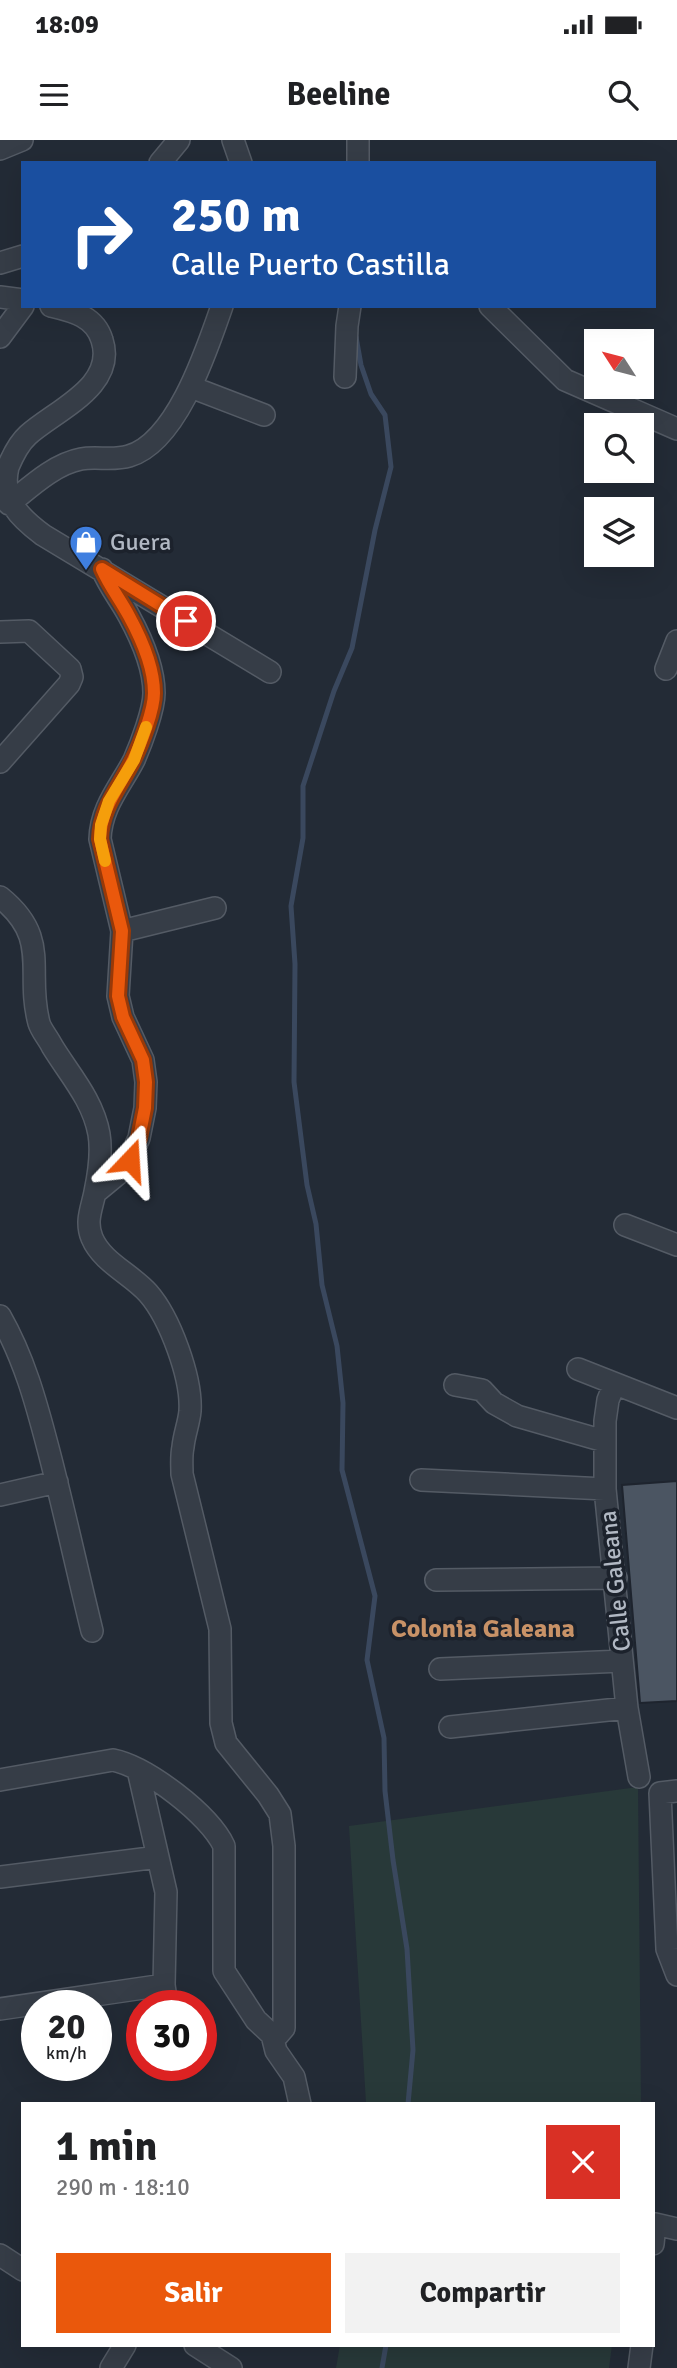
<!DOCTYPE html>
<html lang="es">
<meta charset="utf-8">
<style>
body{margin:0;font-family:Signika,sans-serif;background:#f2f2f2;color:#202124;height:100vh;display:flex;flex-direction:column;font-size:26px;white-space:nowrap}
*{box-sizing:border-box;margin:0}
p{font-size:23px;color:#757577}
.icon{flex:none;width:38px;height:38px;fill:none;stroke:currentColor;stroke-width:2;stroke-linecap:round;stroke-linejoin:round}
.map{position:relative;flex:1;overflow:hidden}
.side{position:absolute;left:21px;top:1962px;width:634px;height:245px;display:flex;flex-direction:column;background:#fff;border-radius:0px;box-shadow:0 7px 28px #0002}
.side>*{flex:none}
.top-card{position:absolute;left:21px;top:21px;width:635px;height:147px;border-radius:0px;box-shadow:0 7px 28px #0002;background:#1a4fa0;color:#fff;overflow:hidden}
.needle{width:46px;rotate:306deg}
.controls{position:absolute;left:584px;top:189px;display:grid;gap:14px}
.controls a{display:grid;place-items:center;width:70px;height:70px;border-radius:0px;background:#fff;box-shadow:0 7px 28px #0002;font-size:35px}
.speed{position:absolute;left:21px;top:1850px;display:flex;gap:14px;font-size:35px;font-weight:700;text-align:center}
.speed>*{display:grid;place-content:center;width:91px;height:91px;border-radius:50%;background:#fff;box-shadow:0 7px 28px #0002;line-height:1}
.speed small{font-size:18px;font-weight:400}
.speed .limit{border:10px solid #d22;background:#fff;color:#111}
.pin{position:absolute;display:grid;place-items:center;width:60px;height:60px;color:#fff;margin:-30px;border:4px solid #fff;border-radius:50%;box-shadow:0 2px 7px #0007}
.me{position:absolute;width:77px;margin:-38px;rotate:20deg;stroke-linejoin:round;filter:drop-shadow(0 0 5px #0008)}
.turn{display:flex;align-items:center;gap:24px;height:147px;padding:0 35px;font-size:32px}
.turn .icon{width:91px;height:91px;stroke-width:2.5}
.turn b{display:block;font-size:49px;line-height:60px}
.round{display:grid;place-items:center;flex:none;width:74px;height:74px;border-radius:0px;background:#f2f2f2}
.head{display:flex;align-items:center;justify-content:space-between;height:119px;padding:0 35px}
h1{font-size:42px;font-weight:700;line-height:52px}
.action{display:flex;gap:14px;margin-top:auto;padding:14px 35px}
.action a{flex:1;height:80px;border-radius:0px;background:#ea580c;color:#fff;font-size:28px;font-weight:700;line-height:80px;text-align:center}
.action a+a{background:#f2f2f2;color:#202124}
.status{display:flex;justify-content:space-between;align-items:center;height:49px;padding:0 35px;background:#fff;direction:ltr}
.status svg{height:19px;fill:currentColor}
header{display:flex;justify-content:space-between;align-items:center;height:91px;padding:0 35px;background:#fff;font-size:32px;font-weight:700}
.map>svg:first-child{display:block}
</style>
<div class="status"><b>18:09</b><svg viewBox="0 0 49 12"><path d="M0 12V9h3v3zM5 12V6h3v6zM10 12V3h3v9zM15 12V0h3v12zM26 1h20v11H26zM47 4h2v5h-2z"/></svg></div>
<header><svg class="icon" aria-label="menu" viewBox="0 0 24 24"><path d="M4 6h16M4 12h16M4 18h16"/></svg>Beeline<svg class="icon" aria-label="search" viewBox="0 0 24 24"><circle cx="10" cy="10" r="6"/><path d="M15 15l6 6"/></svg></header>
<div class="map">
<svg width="677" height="2228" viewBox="0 0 677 2228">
<rect width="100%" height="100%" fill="#232b36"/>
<path fill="#283939" d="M638 1647 641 1963H366L349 1686Z
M340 2205H612L609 2228H336Z"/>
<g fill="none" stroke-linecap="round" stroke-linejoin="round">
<path stroke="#3a485e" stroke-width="5" d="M356 197 361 225 371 254 385 275 391 327 375 390 352 508 334 551 303 646V698L291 766 295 824 294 942 307 1045 316 1084 322 1145 337 1206 343 1263 342 1330 375 1456 367 1520 384 1598 385 1651 393 1720 407 1809 413 1910 408 1964
M382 2228 386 2205"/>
</g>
<path fill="#4b5562" stroke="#1e242e" stroke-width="2" d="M677 1341V1561L640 1563 622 1345Z"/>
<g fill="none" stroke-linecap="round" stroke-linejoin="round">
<defs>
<path id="minor" d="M233 0 241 23
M358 0V23
M0 9 22 0
M160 23 179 0
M0 123 23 116
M0 157 23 160
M51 166C72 171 95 176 102 200 117 246 56 270 28 295 19 303 13 315 8 327 0 359 20 378 43 395L270 532
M490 166 565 240 677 289
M0 197 23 166
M345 237 347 186 350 166
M191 247 264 275
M9 364C29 348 54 324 81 319 96 316 113 321 129 316 177 302 207 209 222 166
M0 492 29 491 70 529 72 537 69 544 0 622
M666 529 677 501
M0 757C52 799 25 830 39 883 41 890 48 898 52 906 69 934 93 960 99 994 102 1012 99 1033 95 1052 92 1068 85 1081 92 1098 102 1122 131 1134 148 1153 170 1178 192 1238 190 1271 189 1283 184 1295 183 1307 181 1316 182 1325 182 1334L220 1489 221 1583 226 1603 268 1655 280 1674 284 1706V1888L278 1895H272
M122 791 215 768
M95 1053 118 1034 129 1020 139 998 145 968 146 942 143 920 123 877 118 856 122 791 100 699C101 667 120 647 134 620 141 604 154 570 154 553 154 527 141 498 129 476 120 459 110 448 102 429
M625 1085 677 1105
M0 1176C24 1218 36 1262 48 1308 64 1369 77 1430 92 1491
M578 1229 677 1268
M455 1245 482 1250 494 1263 517 1276 604 1301
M614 1245 608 1260 605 1281V1349L627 1568 639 1637
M421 1340 605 1349
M0 1355 57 1342
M436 1440 616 1438
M440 1529 622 1521
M450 1587 627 1568
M138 1630 166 1752 164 1845 167 1866
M0 1640 113 1620C147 1627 209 1674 224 1706V1831L256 1880 272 1895 276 1911 294 1937 300 1964
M677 1651 660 1653 667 1809 677 1835
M0 1737 158 1717
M0 1869 164 1845
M653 2104 655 2084 677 2089
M0 2115 23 2130
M195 2205 231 2228
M111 2228 125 2205
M639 2228 642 2205"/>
</defs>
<use href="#minor" stroke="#545b65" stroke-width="24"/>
<use href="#minor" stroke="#363d47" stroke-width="21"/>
</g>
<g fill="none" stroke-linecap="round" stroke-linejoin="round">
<defs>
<path id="route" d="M130 1020 139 998 145 968 146 942 143 920 123 877 118 856 122 791 100 699C101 667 120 647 133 620 141 604 154 570 154 553 154 527 141 498 129 476 120 459 110 447 102 429L186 481"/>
</defs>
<use href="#route" stroke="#983908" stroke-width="18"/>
<use href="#route" stroke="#ea580c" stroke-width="12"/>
<path stroke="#f59e0b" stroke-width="12" d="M105 721 100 699 101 685 109 661 134 620 146 587"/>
</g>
<defs>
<symbol id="shop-pin" viewBox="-11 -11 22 30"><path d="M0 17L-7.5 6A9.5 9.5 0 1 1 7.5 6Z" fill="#3f7fe0" stroke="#1c222c"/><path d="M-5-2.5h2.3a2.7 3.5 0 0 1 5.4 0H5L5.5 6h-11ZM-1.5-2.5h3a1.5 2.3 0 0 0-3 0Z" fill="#fff"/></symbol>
</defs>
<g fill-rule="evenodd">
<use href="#shop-pin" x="67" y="383" width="38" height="52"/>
</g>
<g text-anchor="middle" stroke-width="7" stroke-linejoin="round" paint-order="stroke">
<g font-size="24" fill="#b1b8c3" stroke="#1c222c" text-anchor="start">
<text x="110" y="410">Guera</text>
</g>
<g font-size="24" fill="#b1b8c3" stroke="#1c222c">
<text transform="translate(615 1441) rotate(-96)" y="8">Calle Galeana</text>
</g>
<g font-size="26" font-weight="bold" fill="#c89267" stroke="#1c222c">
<text x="483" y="1497">Colonia Galeana</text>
</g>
</g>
</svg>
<div class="controls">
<a><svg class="needle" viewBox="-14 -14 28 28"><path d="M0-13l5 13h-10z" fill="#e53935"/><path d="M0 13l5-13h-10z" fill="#757577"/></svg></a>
<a><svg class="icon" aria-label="search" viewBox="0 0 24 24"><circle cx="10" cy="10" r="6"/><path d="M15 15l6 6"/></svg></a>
<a><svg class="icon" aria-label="layers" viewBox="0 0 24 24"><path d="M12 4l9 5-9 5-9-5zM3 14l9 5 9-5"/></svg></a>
</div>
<div class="speed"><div>20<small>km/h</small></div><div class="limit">30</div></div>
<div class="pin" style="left:186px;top:481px;background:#d93025"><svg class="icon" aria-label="arrive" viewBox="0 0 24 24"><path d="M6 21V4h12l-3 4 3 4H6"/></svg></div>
<svg class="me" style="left:130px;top:1020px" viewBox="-20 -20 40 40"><path d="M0-17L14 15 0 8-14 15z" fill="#ea580c" stroke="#fff" stroke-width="4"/></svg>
<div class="top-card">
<div class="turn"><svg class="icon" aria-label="right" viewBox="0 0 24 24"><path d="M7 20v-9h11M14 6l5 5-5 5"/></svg><div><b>250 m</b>Calle Puerto Castilla</div></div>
</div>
<section class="side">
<div class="head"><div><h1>1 min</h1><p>290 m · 18:10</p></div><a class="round" style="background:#d93025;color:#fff"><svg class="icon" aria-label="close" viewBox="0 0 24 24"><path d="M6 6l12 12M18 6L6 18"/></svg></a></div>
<div class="action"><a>Salir</a><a>Compartir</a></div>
</section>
</div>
